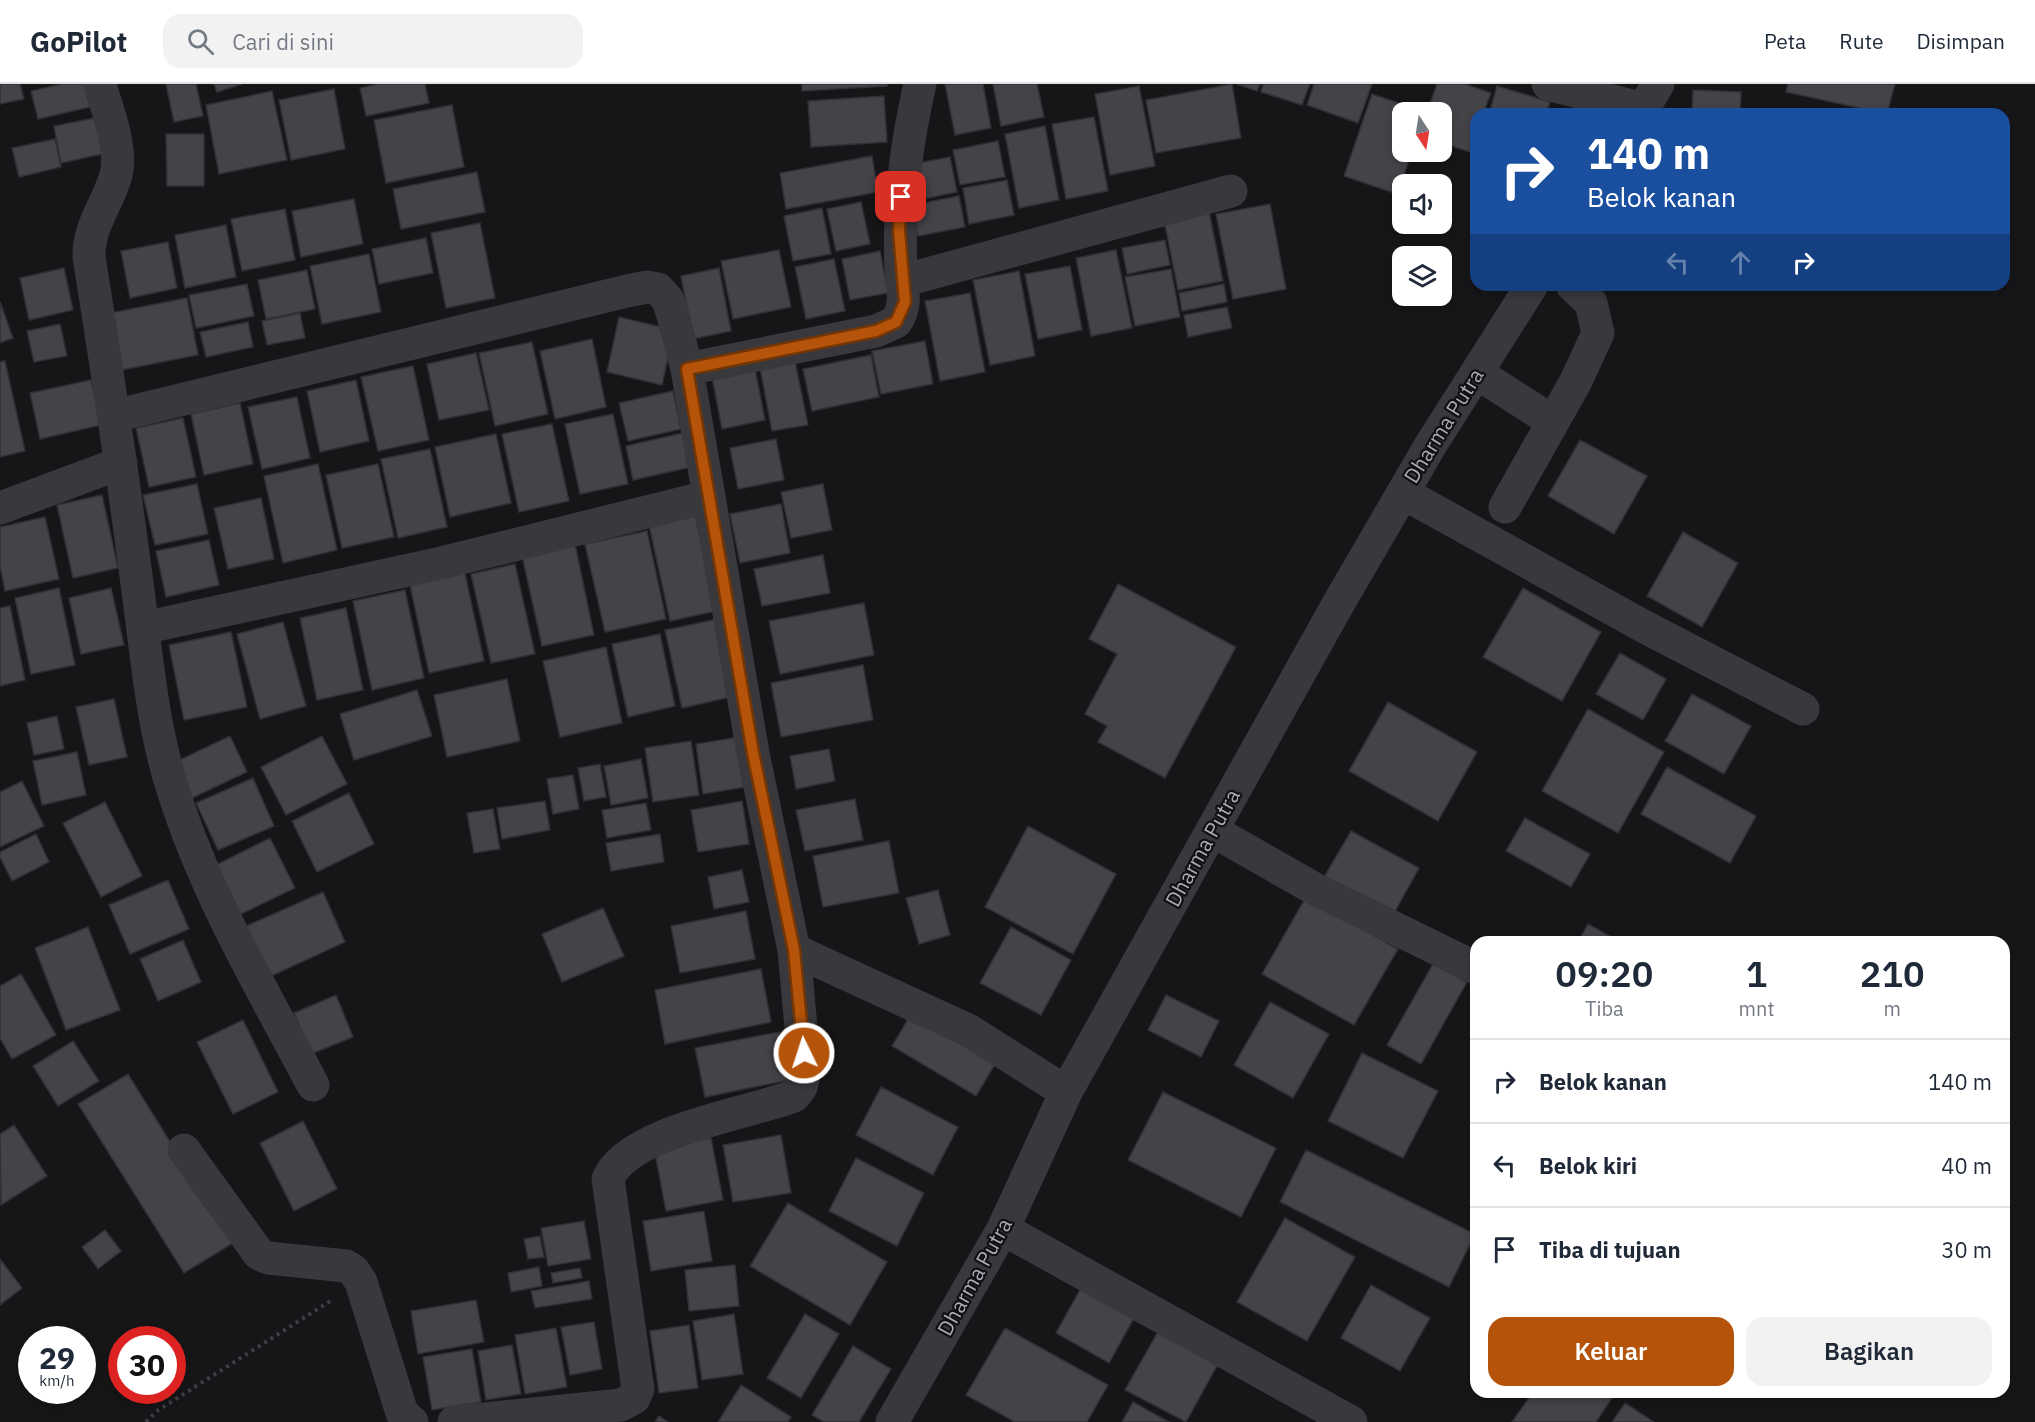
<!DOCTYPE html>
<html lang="id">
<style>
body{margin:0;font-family:"IBM Plex Sans",sans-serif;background:#f2f2f3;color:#1f2937;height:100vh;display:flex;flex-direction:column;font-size:22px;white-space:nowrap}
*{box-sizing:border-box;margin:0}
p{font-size:20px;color:#747a83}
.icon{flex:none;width:33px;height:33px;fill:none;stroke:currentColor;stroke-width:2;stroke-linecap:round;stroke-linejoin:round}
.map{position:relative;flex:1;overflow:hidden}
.side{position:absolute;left:1470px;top:852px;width:540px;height:462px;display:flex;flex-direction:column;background:#fff;border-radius:18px;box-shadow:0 3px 9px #0003}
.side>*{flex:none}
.guide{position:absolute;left:1470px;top:24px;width:540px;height:183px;border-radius:18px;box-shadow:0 3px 9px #0003;background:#1a4fa0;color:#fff;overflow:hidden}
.needle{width:39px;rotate:168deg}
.buttons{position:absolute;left:1392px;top:18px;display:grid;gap:12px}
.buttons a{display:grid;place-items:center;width:60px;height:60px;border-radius:12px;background:#fff;box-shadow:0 3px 9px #0003;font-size:30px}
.speed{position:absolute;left:18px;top:1242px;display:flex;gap:12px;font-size:30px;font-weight:700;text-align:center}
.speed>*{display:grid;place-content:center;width:78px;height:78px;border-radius:50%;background:#fff;box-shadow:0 3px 9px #0003;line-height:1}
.speed small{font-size:15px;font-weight:400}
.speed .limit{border:9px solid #d22;background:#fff;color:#111}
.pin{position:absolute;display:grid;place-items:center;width:51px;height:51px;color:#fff;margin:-26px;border-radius:12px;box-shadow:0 3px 9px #0006}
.me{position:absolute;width:66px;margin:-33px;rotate:356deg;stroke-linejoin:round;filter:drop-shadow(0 0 4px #0008)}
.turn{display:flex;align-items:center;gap:21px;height:126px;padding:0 18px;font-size:27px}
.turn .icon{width:78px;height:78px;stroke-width:2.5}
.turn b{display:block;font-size:42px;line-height:51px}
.lanes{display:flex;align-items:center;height:57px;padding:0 18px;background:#0003;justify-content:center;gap:30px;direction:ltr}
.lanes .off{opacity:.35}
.eta{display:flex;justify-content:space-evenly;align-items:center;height:102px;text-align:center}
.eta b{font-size:36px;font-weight:600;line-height:42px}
.primary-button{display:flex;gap:12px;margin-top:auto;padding:12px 18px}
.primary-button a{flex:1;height:69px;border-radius:18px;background:#b45309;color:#fff;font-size:24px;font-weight:600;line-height:69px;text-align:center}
.primary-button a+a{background:#f2f2f3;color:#1f2937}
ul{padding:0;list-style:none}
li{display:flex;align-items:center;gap:18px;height:84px;padding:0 18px;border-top:2px solid #e0e1e3}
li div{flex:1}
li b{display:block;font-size:22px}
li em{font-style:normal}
header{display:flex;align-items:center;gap:36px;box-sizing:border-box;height:84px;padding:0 30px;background:#fff;border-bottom:2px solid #e0e1e3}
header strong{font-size:28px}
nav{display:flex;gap:33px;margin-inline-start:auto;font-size:21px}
.search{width:420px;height:54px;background:#f2f2f3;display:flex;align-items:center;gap:15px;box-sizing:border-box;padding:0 21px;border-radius:18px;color:#747a83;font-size:22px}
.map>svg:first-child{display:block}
</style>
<header>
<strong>GoPilot</strong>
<div class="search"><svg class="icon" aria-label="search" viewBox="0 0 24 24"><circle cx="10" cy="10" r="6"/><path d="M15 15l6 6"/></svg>Cari di sini</div>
<nav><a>Peta</a><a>Rute</a><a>Disimpan</a></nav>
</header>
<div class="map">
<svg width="2035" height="1338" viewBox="0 0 2035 1338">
<rect width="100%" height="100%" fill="#161618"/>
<path fill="#434348" stroke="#313034" stroke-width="1.5" d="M0 0H20L24 15 0 20Z
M62 0H85L90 23 38 35 31 7Z
M166 0H196L203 32 174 38Z
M214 0H242L217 8Z
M378 0H425L429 19 366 32 360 4Z
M802 0H887V2L802 7Z
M945 0H983L991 44 955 51Z
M993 0H1037L1044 33 1001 42Z
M1232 0 1241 54 1156 69 1146 16Z
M1237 0H1260L1257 7Z
M1263 0H1310L1302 21 1261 8Z
M1314 0H1372L1358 39 1307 21Z
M1437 0H1465L1491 9 1483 30H1476V51L1470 68 1442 59V28H1427Z
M1788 0H1895L1887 30 1786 8Z
M1139 2 1155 82 1110 91 1095 10Z
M1497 2 1550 18 1546 30H1489Z
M334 5 345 65 291 76 279 16Z
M1693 6 1741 8 1740 30H1692Z
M272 7 287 76 219 90 206 21Z
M1372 10 1425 28H1402V68H1412L1397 110 1344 92Z
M884 12 887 58 811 63 808 17Z
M452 21 464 83 386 99 374 36Z
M100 33 107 69 61 79 54 42Z
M1094 33 1108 107 1066 115 1052 40Z
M1045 42 1059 116 1019 124 1005 50Z
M166 50H204V102H167Z
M55 55 61 83 19 93 12 64Z
M998 57 1005 93 960 101 953 66Z
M1476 71V90L1471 89Z
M872 72 878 108 786 125 780 89Z
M950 73 957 108 919 116 912 80Z
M477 88 485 128 401 145 393 105Z
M1007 96 1014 131 969 140 963 104Z
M959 112 965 143 918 152 912 121Z
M354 115 363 160 301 173 292 127Z
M861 118 870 160 836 167 827 125Z
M1270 120 1286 205 1233 215 1216 130Z
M822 124 831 170 793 177 784 132Z
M285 125 295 176 242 187 231 135Z
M1209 127 1223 197 1178 206 1164 136Z
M480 139 495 214 446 224 431 149Z
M226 141 236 193 185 204 175 151Z
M426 154 433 189 379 200 372 165Z
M1165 156 1170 181 1127 190 1122 164Z
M168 158 177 204 130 214 121 167Z
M779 166 791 223 733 235 721 177Z
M1116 166 1132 244 1091 252 1076 174Z
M880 167 888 209 850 216 842 175Z
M369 170 381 228 322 240 310 182Z
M834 175 845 227 806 235 795 183Z
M1070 182 1082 246 1038 255 1025 190Z
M64 184 73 226 29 236 20 194Z
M719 184 731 247 693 255 681 192Z
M1171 185 1180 233 1135 242 1125 193Z
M307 186 315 225 266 235 258 196Z
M1019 187 1035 272 990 281 973 196Z
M247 200 254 232 196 244 189 211Z
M1224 200 1227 218 1182 227 1179 209Z
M970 209 985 288 940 297 925 217Z
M187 214 198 271 121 286 110 229Z
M0 218 13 254 0 259Z
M1227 223 1232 244 1188 253 1184 231Z
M300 229 305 254 267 261 262 237Z
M619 233 674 246 662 301 607 288Z
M248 238 253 263 206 273 200 248Z
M60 240 67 272 34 278 27 247Z
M592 255 606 323 555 335 540 267Z
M925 257 933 300 881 310 872 267Z
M532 258 548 330 495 342 479 269Z
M476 269 489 326 439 336 427 280Z
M871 271 879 313 812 327 803 285Z
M5 277 25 367 0 373V278Z
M795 277 808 341 772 347 760 284Z
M413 282 429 356 378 367 361 293Z
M755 285 765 336 722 345 712 293Z
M91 296 101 341 40 355 30 309Z
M356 296 369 357 320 368 307 307Z
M673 307 681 345 628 357 619 319Z
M297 313 310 374 262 385 248 323Z
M240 319 253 380 204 391 191 330Z
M613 330 628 400 580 410 565 340Z
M183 334 196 393 149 403 136 344Z
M552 340 569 417 519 428 502 350Z
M683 349 691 383 633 396 626 362Z
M496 350 511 419 450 433 435 363Z
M776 355 784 396 738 405 730 364Z
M1580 356 1647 392 1614 450 1548 412Z
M430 365 447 443 398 454 381 375Z
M318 380 337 466 283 479 264 392Z
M378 380 394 453 342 464 326 391Z
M197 400 208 450 155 461 143 411Z
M823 400 832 446 791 454 781 408Z
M102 411 118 484 73 494 57 421Z
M261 414 274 475 228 485 214 424Z
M781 420 790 469 740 479 730 430Z
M695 430 716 527 670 537 649 441Z
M45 433 59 495 5 507 0 482V443Z
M647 447 666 535 605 548 585 460Z
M1683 448 1738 479 1702 543 1647 512Z
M574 455 594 551 542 562 521 467Z
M209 456 219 501 166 513 156 467Z
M823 471 830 509 762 522 754 485Z
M515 480 535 570 491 579 471 490Z
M464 485 484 577 429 589 409 497Z
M1118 500 1236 563 1165 694 1098 658 1107 642 1085 630 1117 570 1089 555Z
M59 504 75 581 31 590 15 514Z
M111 504 124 561 81 570 69 514Z
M1523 504 1601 548 1562 617 1483 573Z
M405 506 424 594 372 606 353 517Z
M864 519 874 571 780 590 769 537Z
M10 522 25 596 0 602V524Z
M346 524 363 606 317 616 300 534Z
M718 535 735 612 682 624 665 546Z
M283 538 306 622 260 635 237 550Z
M231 548 247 623 184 636 169 561Z
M660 550 675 622 628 633 612 560Z
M606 563 622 639 560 653 543 577Z
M1620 569 1666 595 1643 636 1596 610Z
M863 581 873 636 781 653 771 599Z
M507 595 520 657 447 673 434 611Z
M417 606 432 652 354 676 340 630Z
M1692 610 1751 642 1724 690 1665 657Z
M114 615 127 673 89 681 76 623Z
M1388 618 1477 668 1438 737 1349 687Z
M1588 625 1664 668 1618 749 1542 707Z
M57 632 64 665 34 671 27 639Z
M230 652 247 688 192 714 175 678Z
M322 652 347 700 286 731 261 683Z
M739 653 746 703 703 710 696 660Z
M691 657 699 711 653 718 645 664Z
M829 665 835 697 796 705 790 672Z
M77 668 86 711 42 721 33 677Z
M641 675 648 714 611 721 604 682Z
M600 680 606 713 584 717 578 684Z
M1667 683 1756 732 1730 779 1641 730Z
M573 691 579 725 553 730 547 695Z
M253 694 274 742 218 766 196 719Z
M22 697 44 742 0 763V708Z
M349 709 374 760 317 788 292 737Z
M855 715 863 756 805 767 796 726Z
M545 717 550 746 502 755 497 724Z
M742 717 749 760 698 768 691 726Z
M105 718 142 792 101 813 63 739Z
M646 719 651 746 607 754 602 726Z
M493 725 500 765 474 769 467 729Z
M1525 734 1590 770 1571 803 1506 767Z
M1028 742 1116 790 1073 870 985 823Z
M1351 747 1419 784 1393 831 1324 793Z
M36 750 49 778 12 797 0 773V768Z
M660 750 664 778 611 787 606 759Z
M270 754 295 804 239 831 214 782Z
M889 757 899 809 823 823 813 772Z
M742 786 749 818 714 825 708 793Z
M168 796 189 845 130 870 109 821Z
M938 806 950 851 919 860 906 814Z
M323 808 345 858 267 894 244 843Z
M1306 813 1398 865 1354 941 1262 890Z
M603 824 624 872 562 898 542 850Z
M746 827 755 875 680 889 671 842Z
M1588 840 1620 858H1578Z
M88 843 120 926 66 946 35 864Z
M1011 843 1071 876 1041 931 980 899Z
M183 856 201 898 158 917 140 875Z
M1433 880 1467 898 1421 980 1387 961Z
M761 885 771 938 665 960 655 906Z
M21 890 56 951 12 975 0 954V902Z
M336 911 353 953 311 970 294 929Z
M1166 911 1219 937 1201 973 1148 946Z
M1270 918 1329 950 1293 1014 1234 981Z
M913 927 997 977 976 1012 892 962Z
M243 936 278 1008 233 1030 197 958Z
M779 948 789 996 705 1013 695 964Z
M73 957 99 997 58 1022 33 982Z
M1362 969 1438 1007 1403 1074 1328 1037Z
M128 990 233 1159 184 1189 78 1020Z
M881 1003 958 1043 933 1091 856 1051Z
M1163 1008 1276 1064 1241 1133 1128 1076Z
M303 1037 337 1105 294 1127 260 1059Z
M14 1041 47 1092 1 1121 0 1050Z
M781 1051 791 1109 733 1118 723 1061Z
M711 1054 723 1116 666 1127 654 1064Z
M1306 1066 1475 1150 1449 1203 1280 1118Z
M856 1074 924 1109 897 1162 829 1127Z
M788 1119 887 1178 850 1241 750 1182Z
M704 1127 712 1177 651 1187 643 1137Z
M1285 1134 1355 1173 1307 1257 1237 1218Z
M584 1137 591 1175 548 1182 541 1144Z
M105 1146 121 1167 98 1185 82 1163Z
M540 1152 544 1173 528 1175 524 1155Z
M0 1175 22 1204 0 1221Z
M735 1181 739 1222 689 1227 685 1186Z
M539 1183 542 1202 511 1208 508 1189Z
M580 1184 582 1194 553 1199 551 1189Z
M589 1197 592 1215 535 1224 531 1207Z
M1371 1201 1430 1234 1400 1287 1341 1254Z
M1081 1204 1134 1234 1109 1279 1056 1249Z
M476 1216 484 1258 418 1270 411 1227Z
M734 1230 743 1290 702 1296 693 1237Z
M805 1230 839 1250 801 1314 767 1294Z
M1164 1237 1223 1271 1186 1338 1125 1306Z
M594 1238 602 1285 570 1291 561 1243Z
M689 1241 698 1304 659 1309 650 1247Z
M556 1244 567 1303 525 1310 515 1251Z
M1005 1244 1108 1301 1087 1338H1015L966 1311Z
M512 1261 521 1310 486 1316 478 1267Z
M853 1262 891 1285 859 1338H824L812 1331Z
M472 1265 481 1318 432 1326 423 1273Z
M741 1301 791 1333 788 1338H718Z
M1533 1308H1609L1614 1311 1596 1338H1512Z
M1133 1318 1169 1338H1122Z
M1625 1319 1654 1338H1612Z
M659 1332 668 1338H655Z"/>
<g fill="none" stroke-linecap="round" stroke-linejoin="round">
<path stroke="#3e3f44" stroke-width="4" stroke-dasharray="3 4.5" stroke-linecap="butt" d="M146 1338 157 1327 332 1216"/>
<path stroke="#38383d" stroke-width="33" d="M100 0C107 27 123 63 116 91 108 120 88 142 89 173 106 279 122 385 136 492 146 563 151 638 173 706 206 811 262 905 313 1001
M1548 0 1643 25
M1640 30 1658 0
M902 197 1231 107
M687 285 876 247 896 238C908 221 902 205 901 185 898 122 906 61 920 0
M1477 289 1552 337
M114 332 627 207 647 203 658 205 668 216 672 228 687 285 753 669 794 866 968 946 1066 1008
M1403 409 1643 542 1803 625
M1505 423 1576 297 1598 249 1591 219 1572 201
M0 424 121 379
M143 544 441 479 707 413
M1213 747 1315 805 1476 884
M184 1066 259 1170 268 1174 346 1182 353 1186 361 1198 402 1329 412 1338
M1003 1145 1351 1338
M454 1338 621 1321 634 1314 638 1305 608 1095C628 1047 747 1030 794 1012L801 1003 805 988 794 866
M892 1338 1003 1145 1066 1008 1337 522 1430 362 1532 201"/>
</g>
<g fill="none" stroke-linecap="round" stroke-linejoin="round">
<defs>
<path id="route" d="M804 969 794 866 753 669 687 285 876 247 896 238 905 218 899 146 901 113"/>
</defs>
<use href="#route" stroke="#753606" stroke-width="15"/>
<use href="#route" stroke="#b45309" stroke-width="10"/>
</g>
<g text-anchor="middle" stroke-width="4.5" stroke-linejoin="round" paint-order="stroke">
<g font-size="21" fill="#a9acb7" stroke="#111113">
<text transform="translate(1444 342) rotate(-58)" y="7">Dharma Putra</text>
<text transform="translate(1203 764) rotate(-61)" y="7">Dharma Putra</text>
<text transform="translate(975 1193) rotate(-61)" y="7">Dharma Putra</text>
</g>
</g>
</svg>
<div class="buttons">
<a><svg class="needle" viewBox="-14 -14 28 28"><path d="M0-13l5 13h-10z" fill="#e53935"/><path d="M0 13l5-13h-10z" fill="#747a83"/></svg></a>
<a><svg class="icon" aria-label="sound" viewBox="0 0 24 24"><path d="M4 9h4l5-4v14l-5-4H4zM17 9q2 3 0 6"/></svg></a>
<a><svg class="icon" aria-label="layers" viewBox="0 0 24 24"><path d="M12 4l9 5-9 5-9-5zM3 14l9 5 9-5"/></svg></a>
</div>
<div class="speed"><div>29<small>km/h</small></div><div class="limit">30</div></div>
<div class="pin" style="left:901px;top:113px;background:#d93025"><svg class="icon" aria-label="arrive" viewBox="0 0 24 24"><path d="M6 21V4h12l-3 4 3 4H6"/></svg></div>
<svg class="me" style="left:804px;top:969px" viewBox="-20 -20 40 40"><circle r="17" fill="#b45309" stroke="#fff" stroke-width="3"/><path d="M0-11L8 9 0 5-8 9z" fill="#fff"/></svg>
<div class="guide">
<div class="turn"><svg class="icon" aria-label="right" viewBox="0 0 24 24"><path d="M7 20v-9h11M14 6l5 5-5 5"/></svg><div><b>140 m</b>Belok kanan</div></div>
<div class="lanes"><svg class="icon off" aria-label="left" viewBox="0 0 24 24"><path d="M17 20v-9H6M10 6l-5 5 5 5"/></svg><svg class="icon off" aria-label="ahead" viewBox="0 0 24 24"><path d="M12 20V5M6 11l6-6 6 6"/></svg><svg class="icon" aria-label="right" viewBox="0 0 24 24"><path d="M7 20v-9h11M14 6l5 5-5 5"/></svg></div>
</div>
<section class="side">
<div class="eta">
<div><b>09:20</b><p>Tiba</p></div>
<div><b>1</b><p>mnt</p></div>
<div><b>210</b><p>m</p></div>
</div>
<ul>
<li><svg class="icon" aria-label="right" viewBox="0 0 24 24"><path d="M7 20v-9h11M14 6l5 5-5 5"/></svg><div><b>Belok kanan</b></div><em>140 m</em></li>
<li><svg class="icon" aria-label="left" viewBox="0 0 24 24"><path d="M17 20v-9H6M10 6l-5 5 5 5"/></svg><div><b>Belok kiri</b></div><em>40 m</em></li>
<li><svg class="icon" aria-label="arrive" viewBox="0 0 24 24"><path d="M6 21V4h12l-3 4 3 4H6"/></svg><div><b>Tiba di tujuan</b></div><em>30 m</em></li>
</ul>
<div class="primary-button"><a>Keluar</a><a>Bagikan</a></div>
</section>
</div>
